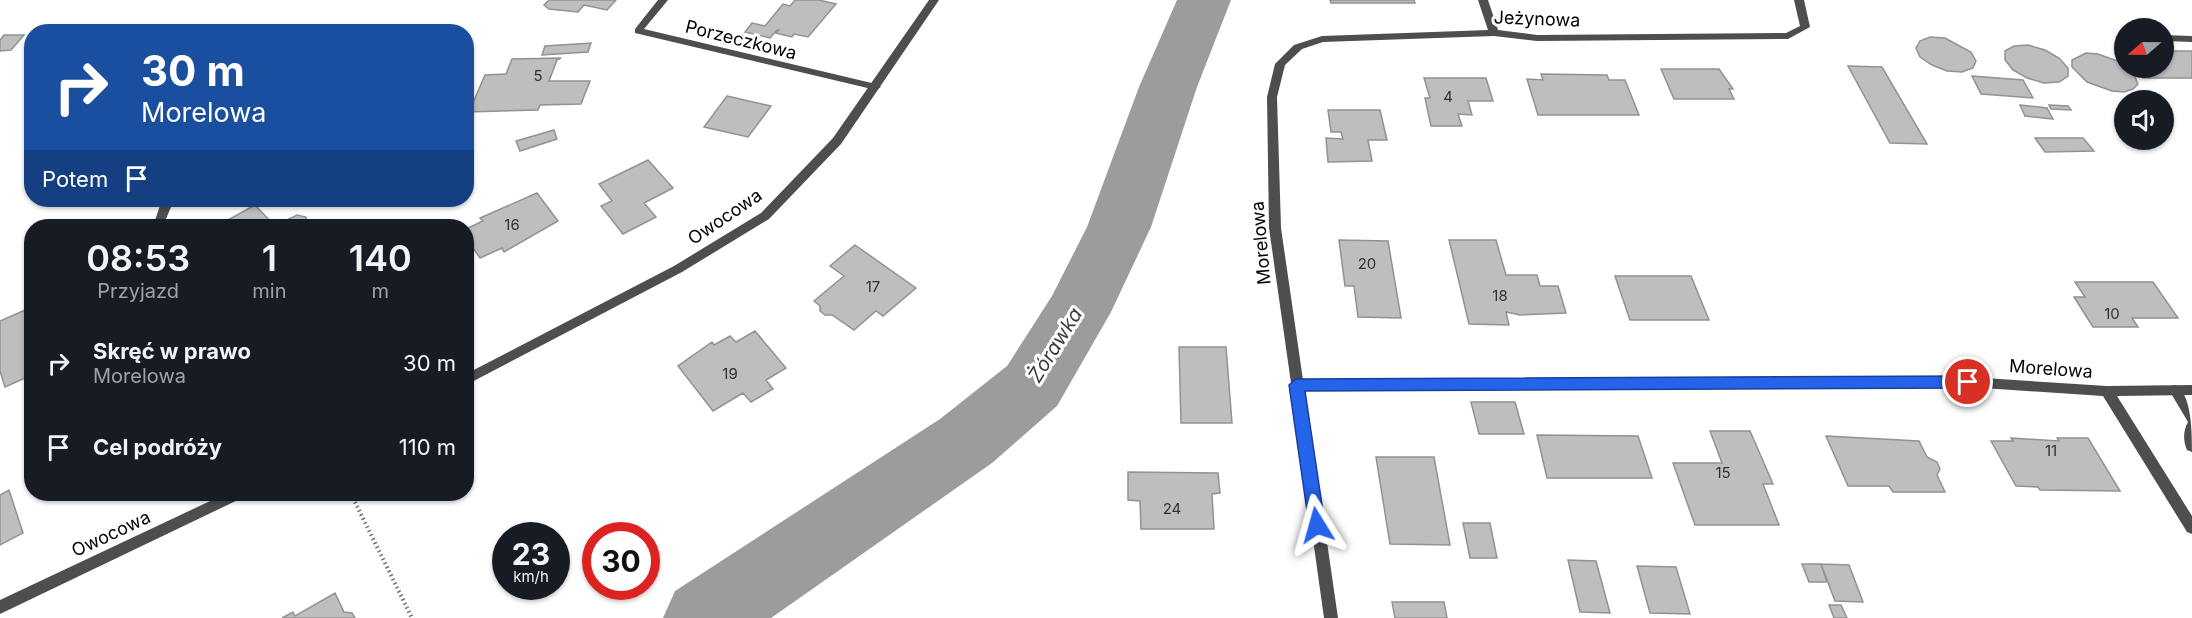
<!DOCTYPE html>
<html lang="pl">
<meta charset="utf-8">
<style>
body{margin:0;font-family:Inter,sans-serif;background:#242831;color:#f1f3f6;height:100vh;display:flex;flex-direction:column;font-size:22px;white-space:nowrap}
*{box-sizing:border-box;margin:0}
p{font-size:20px;color:#9ea1a6}
.icon{flex:none;width:33px;height:33px;fill:none;stroke:currentColor;stroke-width:2;stroke-linecap:round;stroke-linejoin:round}
.map{position:relative;flex:1;overflow:hidden}
.side{position:absolute;left:24px;top:219px;width:450px;height:282px;display:flex;flex-direction:column;background:#171b24;border-radius:24px;box-shadow:0 2px 4px #0004}
.side>*{flex:none}
.guide{position:absolute;left:24px;top:24px;width:450px;height:183px;border-radius:24px;box-shadow:0 2px 4px #0004;background:#1a4fa0;color:#fff;overflow:hidden}
.needle{width:39px;rotate:250deg}
.tools{position:absolute;left:2114px;top:18px;display:grid;gap:12px}
.tools a{display:grid;place-items:center;width:60px;height:60px;border-radius:50%;background:#171b24;box-shadow:0 2px 4px #0004;font-size:30px}
.speed{position:absolute;left:492px;top:522px;display:flex;gap:12px;font-size:30px;font-weight:700;text-align:center}
.speed>*{display:grid;place-content:center;width:78px;height:78px;border-radius:50%;background:#171b24;box-shadow:0 2px 4px #0004;line-height:1}
.speed small{font-size:15px;font-weight:400}
.speed .limit{border:9px solid #d22;background:#fff;color:#111}
.pin{position:absolute;display:grid;place-items:center;width:51px;height:51px;color:#fff;margin:-26px;border:3px solid #fff;border-radius:50%;box-shadow:0 2px 6px #0007}
.me{position:absolute;width:66px;margin:-33px;rotate:352deg;stroke-linejoin:round;filter:drop-shadow(0 0 4px #0008)}
.turn{display:flex;align-items:center;gap:21px;height:126px;padding:0 18px;font-size:27px}
.turn .icon{width:78px;height:78px;stroke-width:2.5}
.turn b{display:block;font-size:42px;line-height:51px}
.then{display:flex;align-items:center;height:57px;padding:0 18px;background:#0003;gap:12px;font-size:22px}
.eta{display:flex;justify-content:space-evenly;align-items:center;height:102px;text-align:center}
.eta b{font-size:36px;font-weight:600;line-height:42px}
ul{padding:0;list-style:none}
li{display:flex;align-items:center;gap:18px;height:84px;padding:0 18px}
li div{flex:1}
li b{display:block;font-size:22px}
li em{font-style:normal}
.map>svg:first-child{display:block}
</style>
<div class="map">
<svg width="2192" height="618" viewBox="0 0 2192 618">
<rect width="100%" height="100%" fill="#fff"/>
<g fill="none" stroke-linecap="round" stroke-linejoin="round">
<path fill="#9c9c9c" fill-rule="evenodd" d="M1177 0H1231L1197 87 1151 227 1111 312 1057 406 992 463 771 618H663L675 591 940 419 1007 366 1052 296 1087 227 1139 87Z"/>
</g>
<path fill="#bebebe" stroke="#929292" stroke-width="1.5" d="M549 0H616L607 10 584 5 578 12 549 9 544 5Z
M795 0H819L836 4 808 37 794 34 792 37 776 33 779 30H777L770 38 745 32 752 23 765 26 783 4 790 6Z
M1330 0H1414L1415 3H1331Z
M4 35H24L11 50 0 51V40Z
M1930 37 1945 38 1971 52 1976 61 1973 68 1962 72 1947 71 1932 65 1920 57 1916 48 1920 41Z
M591 43 588 52 542 55 545 46Z
M2028 45 2045 50 2059 58 2068 68V76L2059 82 2044 83 2027 78 2013 70 2005 60V51L2014 46Z
M2163 51H2192V78H2143L2134 68H2163Z
M2086 53 2098 54 2123 63 2124 68 2132 70 2138 84 2133 89 2124 92 2112 91 2087 82 2072 67V60Z
M561 58 557 60 549 81H590L581 104 540 105 538 110 469 112 485 75 506 74 512 59Z
M1848 66 1882 67 1927 144 1890 143Z
M1661 69H1719L1733 89H1729L1734 99H1674Z
M1541 74 1607 75 1609 80H1625L1639 115H1538L1527 79 1543 80Z
M1972 76 2023 80 2033 98 1981 94Z
M1424 78H1486L1493 101H1468L1472 115 1458 114 1462 126H1431L1425 98H1430Z
M727 96 771 106 748 137 704 127Z
M2020 105 2047 108 2053 119 2025 116Z
M2049 105 2068 106 2071 110 2051 109Z
M1328 110H1380L1387 140H1368L1372 161 1328 162 1326 138 1343 139 1341 132H1331Z
M554 130 557 139 520 151 516 141Z
M2035 138H2083L2094 151 2045 152Z
M648 160 673 188 644 203 656 217 623 234 601 206 612 201 599 184Z
M537 193 558 221 504 252 502 248 480 258 466 238V229L483 221 480 218Z
M255 205 275 226 297 215 306 217 307 223 305 226H217Z
M1339 240 1388 241 1401 318 1358 317 1354 286H1345Z
M1449 240H1496L1506 275H1537L1540 286H1558L1566 313 1520 315 1506 312 1509 325 1469 324Z
M855 245 916 288 883 316 876 311 854 330 832 315H825L820 311V306L814 301 844 276 830 266Z
M1615 276H1691L1709 320H1630Z
M2075 282H2153L2178 318H2132L2138 327H2093L2074 297H2085Z
M32 307V375L5 387 0 371V321Z
M755 331 786 368 766 380 773 389 751 402 743 393 713 411 678 366 712 342 714 345 730 336 736 342Z
M1179 347H1226L1232 423H1181Z
M1471 402H1515L1524 434H1479Z
M1710 431H1750L1773 484H1763L1779 525H1695L1673 463H1722Z
M1537 435 1638 436 1652 478H1547Z
M1826 436 1919 441 1927 457 1937 462 1940 469 1937 475 1945 492H1893L1889 486H1848Z
M2011 438 2059 441 2057 438H2088L2120 491 2040 490 2038 487 2016 486 1991 441H2013Z
M1376 457H1434L1450 545 1390 544Z
M1128 472 1218 473 1220 493 1212 494 1214 529H1141L1140 501 1128 500Z
M9 490 23 533 0 545V495Z
M1463 523H1490L1497 558H1470Z
M1568 560 1596 561 1610 613 1580 612Z
M1802 564H1821L1827 582H1809Z
M1821 564 1849 565 1863 602 1835 601Z
M1637 566 1676 567 1690 614 1650 613Z
M335 593 344 612 352 613 355 618H282L293 612 295 616Z
M1392 602H1444L1447 618H1395Z
M1829 605H1841L1847 618H1834Z"/>
<g fill="none" stroke-linecap="round" stroke-linejoin="round">
<path stroke="#707070" stroke-width="4" stroke-dasharray="1.5 3" stroke-linecap="butt" d="M351 494 412 618"/>
<path fill="#4e4e4e" fill-rule="evenodd" d="M658 0H668L644 29 876 84 881 87 876 90 635 33V29Z
M2124 35V41L2118 40 2116 38 2118 36Z
M2163 35 2192 36V42L2163 41Z
M162 200H174L163 226H153Z
M2175 385C2192 393 2192 433 2192 452L2187 450C2183 441 2183 431 2188 422L2169 390 2171 386Z"/>
<path fill="#4e4e4e" fill-rule="evenodd" d="M929 0H939L841 144 769 219 682 272 466 385V374L674 266 761 213 833 138Z
M1478 0H1488L1498 30 1537 35 1786 33 1800 26 1794 0H1804L1810 27 1788 39 1537 41 1494 36 1323 42 1302 49 1285 65 1277 97 1281 228 1303 380 1968 377 2107 386 2192 385V395L2117 396 2192 516V534L2187 532 2103 396 1968 387 1305 390 1338 618H1324L1292 389 1290 385 1291 383 1269 228 1267 97 1275 64 1294 45 1322 36 1488 30Z
M225 494H244L242 498 0 614V600Z"/>
</g>
<path fill="#2563eb" stroke="#184099" stroke-width="1.5" d="M1968 376 1975 382 1968 388 1305 391 1325 525 1323 530 1317 532 1312 530 1309 525 1289 385 1296 379Z"/>
<g text-anchor="middle" stroke-width="6" stroke-linejoin="round" paint-order="stroke">
<g font-size="15" fill="#303030">
<text x="538" y="81">5</text>
<text x="1448" y="102">4</text>
<text x="512" y="230">16</text>
<text x="1367" y="269">20</text>
<text x="873" y="292">17</text>
<text x="1500" y="301">18</text>
<text x="2112" y="319">10</text>
<text x="730" y="379">19</text>
<text x="2051" y="456">11</text>
<text x="1723" y="478">15</text>
<text x="1172" y="514">24</text>
</g>
<g font-size="18" fill="#000" stroke="#fff">
<text transform="translate(1537 19) rotate(2)" y="6">Jeżynowa</text>
<text transform="translate(741 40) rotate(14)" y="6">Porzeczkowa</text>
<text transform="translate(725 217) rotate(-34)" y="6">Owocowa</text>
<text transform="translate(1261 243) rotate(-95)" y="6">Morelowa</text>
<text transform="translate(2051 369) rotate(4)" y="6">Morelowa</text>
<text transform="translate(111 534) rotate(-25)" y="6">Owocowa</text>
</g>
<g font-size="20" font-style="italic" fill="#3d3d3d" stroke="#fff">
<text transform="translate(1055 345) rotate(-58)" y="7">Żórawka</text>
</g>
</g>
</svg>
<div class="tools">
<a><svg class="needle" viewBox="-14 -14 28 28"><path d="M0-13l5 13h-10z" fill="#e53935"/><path d="M0 13l5-13h-10z" fill="#9ea1a6"/></svg></a>
<a><svg class="icon" aria-label="sound" viewBox="0 0 24 24"><path d="M4 9h4l5-4v14l-5-4H4zM17 9q2 3 0 6"/></svg></a>
</div>
<div class="speed"><div>23<small>km/h</small></div><div class="limit">30</div></div>
<div class="pin" style="left:1968px;top:382px;background:#d93025"><svg class="icon" aria-label="arrive" viewBox="0 0 24 24"><path d="M6 21V4h12l-3 4 3 4H6"/></svg></div>
<svg class="me" style="left:1317px;top:525px" viewBox="-20 -20 40 40"><path d="M0-17L14 15 0 8-14 15z" fill="#2563eb" stroke="#fff" stroke-width="4"/></svg>
<div class="guide">
<div class="turn"><svg class="icon" aria-label="right" viewBox="0 0 24 24"><path d="M7 20v-9h11M14 6l5 5-5 5"/></svg><div><b>30 m</b>Morelowa</div></div>
<div class="then">Potem<svg class="icon" aria-label="arrive" viewBox="0 0 24 24"><path d="M6 21V4h12l-3 4 3 4H6"/></svg></div>
</div>
<section class="side">
<div class="eta">
<div><b>08:53</b><p>Przyjazd</p></div>
<div><b>1</b><p>min</p></div>
<div><b>140</b><p>m</p></div>
</div>
<ul>
<li><svg class="icon" aria-label="right" viewBox="0 0 24 24"><path d="M7 20v-9h11M14 6l5 5-5 5"/></svg><div><b>Skręć w prawo</b><p>Morelowa</p></div><em>30 m</em></li>
<li><svg class="icon" aria-label="arrive" viewBox="0 0 24 24"><path d="M6 21V4h12l-3 4 3 4H6"/></svg><div><b>Cel podróży</b></div><em>110 m</em></li>
</ul>
</section>
</div>
